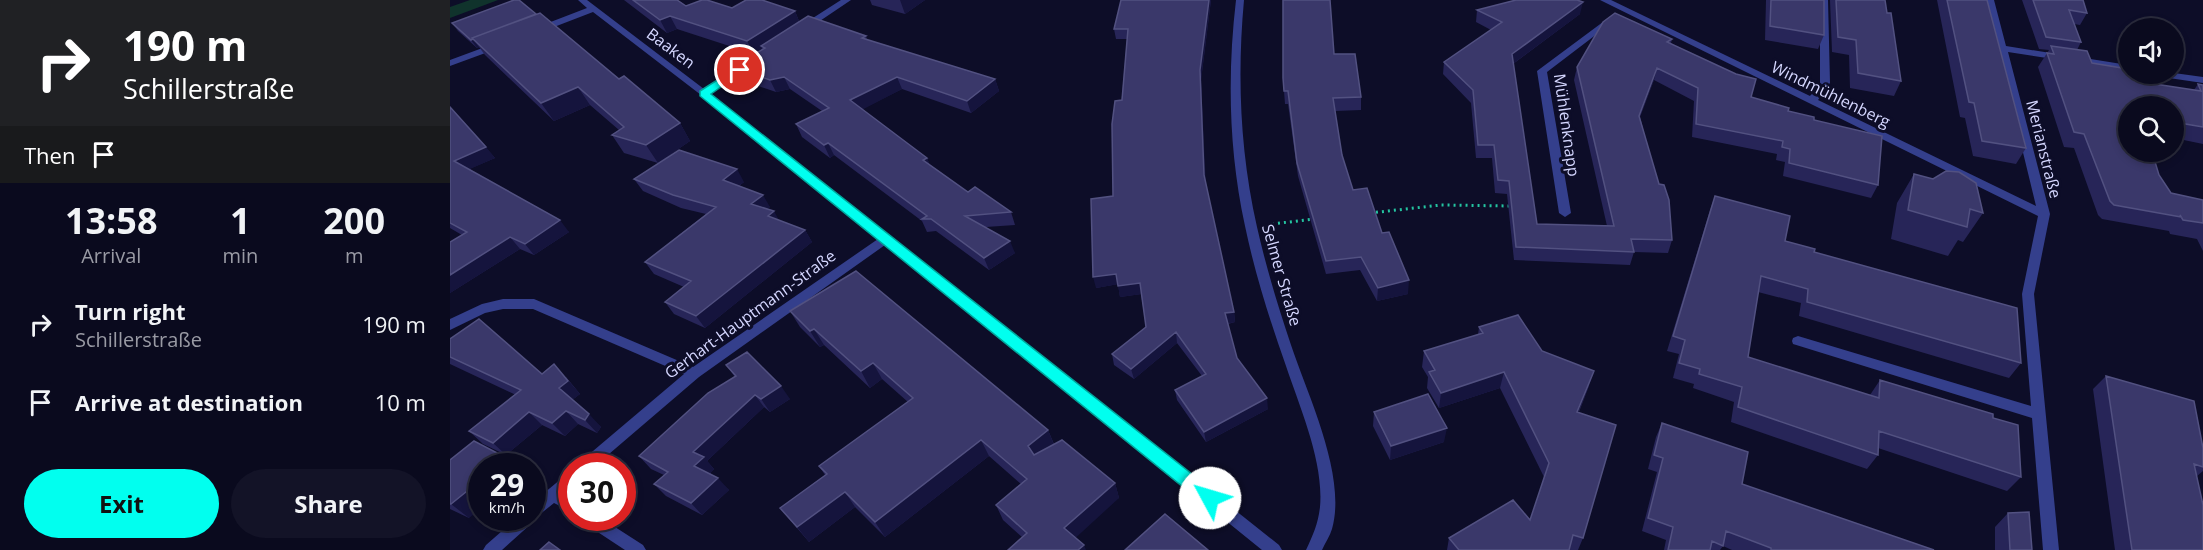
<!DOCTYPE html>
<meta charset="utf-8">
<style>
body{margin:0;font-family:"Open Sans",sans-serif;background:#131327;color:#f1f3f6;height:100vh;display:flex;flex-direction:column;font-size:22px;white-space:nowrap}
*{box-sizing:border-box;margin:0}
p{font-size:20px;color:#999aa4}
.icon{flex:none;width:33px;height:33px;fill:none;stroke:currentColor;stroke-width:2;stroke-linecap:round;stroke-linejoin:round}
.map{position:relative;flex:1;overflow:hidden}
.panel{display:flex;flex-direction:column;background:#0a0a1e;width:450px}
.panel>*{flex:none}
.banner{background:#202124;color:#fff;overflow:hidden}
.fabs{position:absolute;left:1668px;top:18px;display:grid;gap:12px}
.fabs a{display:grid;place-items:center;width:66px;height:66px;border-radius:50%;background:#0a0a1e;box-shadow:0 3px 9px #0003,0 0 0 2px #2a2b3c;font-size:30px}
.speed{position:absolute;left:18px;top:453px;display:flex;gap:12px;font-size:30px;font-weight:700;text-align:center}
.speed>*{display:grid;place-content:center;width:78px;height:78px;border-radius:50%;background:#0a0a1e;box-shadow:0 3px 9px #0003,0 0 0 2px #2a2b3c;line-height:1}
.speed small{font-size:15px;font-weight:400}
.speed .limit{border:9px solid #d22;background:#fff;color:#111}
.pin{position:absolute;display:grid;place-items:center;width:51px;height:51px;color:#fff;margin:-26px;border:3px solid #fff;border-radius:50%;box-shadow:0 2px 6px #0007}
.me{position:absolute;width:66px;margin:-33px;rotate:309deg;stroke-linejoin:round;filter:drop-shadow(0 0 4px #0008)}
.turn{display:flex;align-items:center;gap:21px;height:126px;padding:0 24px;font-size:27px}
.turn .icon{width:78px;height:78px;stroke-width:2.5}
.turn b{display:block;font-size:42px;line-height:51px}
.then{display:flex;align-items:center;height:57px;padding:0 24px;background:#0003;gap:12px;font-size:22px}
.eta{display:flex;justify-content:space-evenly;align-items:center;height:102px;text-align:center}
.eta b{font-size:36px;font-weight:700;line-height:42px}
.cta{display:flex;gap:12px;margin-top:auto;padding:12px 24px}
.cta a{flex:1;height:69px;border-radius:36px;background:#01ffef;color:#111;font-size:24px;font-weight:700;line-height:69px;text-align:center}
.cta a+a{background:#131327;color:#f1f3f6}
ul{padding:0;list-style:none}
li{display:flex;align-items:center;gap:18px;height:78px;padding:0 24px}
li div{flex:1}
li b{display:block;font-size:22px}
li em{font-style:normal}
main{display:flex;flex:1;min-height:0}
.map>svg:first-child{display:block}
</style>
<main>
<section class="panel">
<div class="banner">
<div class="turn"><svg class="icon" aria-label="right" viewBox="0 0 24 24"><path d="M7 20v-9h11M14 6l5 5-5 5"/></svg><div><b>190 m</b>Schillerstraße</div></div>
<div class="then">Then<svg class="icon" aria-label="arrive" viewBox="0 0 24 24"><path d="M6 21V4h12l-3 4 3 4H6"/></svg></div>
</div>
<div class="eta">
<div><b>13:58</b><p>Arrival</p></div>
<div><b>1</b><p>min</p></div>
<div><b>200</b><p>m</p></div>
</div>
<ul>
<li><svg class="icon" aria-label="right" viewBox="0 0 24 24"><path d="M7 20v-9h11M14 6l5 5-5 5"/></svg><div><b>Turn right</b><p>Schillerstraße</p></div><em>190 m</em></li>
<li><svg class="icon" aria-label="arrive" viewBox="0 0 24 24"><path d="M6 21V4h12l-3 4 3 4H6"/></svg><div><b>Arrive at destination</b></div><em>10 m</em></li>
</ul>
<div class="cta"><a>Exit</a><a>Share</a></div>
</section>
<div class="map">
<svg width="1753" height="550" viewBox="0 0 1753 550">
<rect width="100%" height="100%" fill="#0d0d28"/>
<path fill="#10332c" d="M20 0H48L0 18V7Z"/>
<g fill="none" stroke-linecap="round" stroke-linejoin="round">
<path stroke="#24c4a0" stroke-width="3" stroke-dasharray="2 4" stroke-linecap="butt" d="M920 213 991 205 1062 206
M822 224 865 219"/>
<path fill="#343f8c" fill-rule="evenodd" d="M128 0H137L254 89 302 58H308V62L260 93 829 545 832 550H812L435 245 249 377 145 466H128L130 462 234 374 83 309H53L35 313 0 330V319L32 304 53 299H84L243 367 428 239 251 95 143 12 91 32H85V28L137 8Z
M391 0H401L358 29H352V25Z
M786 0H794C787 76 790 152 807 227 816 267 828 306 841 345 858 396 897 476 882 529 880 536 875 543 872 550H856C863 535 868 524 870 507 874 462 850 408 836 366 820 321 805 274 795 226 779 152 777 76 786 0Z
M1150 0H1161L1360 96 1370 83V0H1378L1380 83 1368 100 1586 206 1536 0H1544L1556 46 1613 55 1615 57 1610 60 1558 52 1600 214 1584 294 1609 550H1593L1582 418 1343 344 1342 341 1343 338 1348 336 1581 406 1572 294 1588 216Z
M1161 16 1165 19 1164 21 1097 72 1121 213 1115 217 1109 213 1087 71Z
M46 43 49 44V48L0 66V60Z
M1628 57 1678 65V71L1625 62 1623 60Z
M1724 73 1753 77V83L1712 77 1707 74Z
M122 472V487L115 493 122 498V512L104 503 84 519 82 523 52 550H33L36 545 67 518H82V503L117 474Z
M132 518H151L193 545 196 550H175L134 523Z"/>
</g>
<path fill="#272558" d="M174 0H227L236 6 345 11 349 21 416 36 417 40 545 79 549 91 521 113 452 89 412 109 477 158 480 166 518 192 561 212 565 225 536 227 565 253 539 270 486 231 477 232 472 221 384 155 380 158 352 137 346 124 372 111 340 89 326 92 296 82 290 70 304 58 303 55 312 49 304 54 227 29 217 33Z
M420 0H475L455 14 422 5Z
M671 0H761L751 80 755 180 784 312 785 322 778 324 787 358 818 409 756 442 727 400 725 390 752 376 727 343 684 379 664 365 662 354 696 327 691 294 670 297 668 284 646 288 663 196 677 39H666L664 29Z
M1316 0H1374V35L1368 49 1315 40Z
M1380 0H1435L1437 13 1451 81 1444 96 1400 88 1399 55 1382 52Z
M1487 0H1537L1576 148 1566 164 1523 156 1515 118 1510 117Z
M1572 0H1633L1637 13 1630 25 1624 24 1631 42 1627 50 1642 63 1685 81 1744 90 1748 84 1753 85V144L1724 138V106H1678L1709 175 1721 193 1753 200V251L1747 239 1720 234 1719 231 1652 219 1648 215 1624 148 1614 147 1588 67 1599 50 1589 49Z
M1027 10 1130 14 1063 64 1087 224 1157 226 1124 80 1127 67 1222 39 1221 43 1301 97 1364 120 1428 185 1421 198 1333 176 1335 162 1326 160 1327 154 1242 137 1244 101 1204 80 1190 117 1222 240 1218 253 1184 252 1180 265 1064 260 1057 194 1045 193 1042 158H1026L1021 103 993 74 994 62 1041 30 1026 22Z
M2 23 169 79 230 123 240 141 208 163 174 153 162 135 169 130 140 105 104 121 35 55 29 47 27 48 8 31Z
M884 54 911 97V110L885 111 892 155 903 190 932 233 958 294 927 301 910 270 876 274 848 176 838 104H835L833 78Z
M0 107 45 158 19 169 119 232 84 255 70 249 0 293V243L12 235 0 228Z
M1464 174 1483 179 1533 213 1513 242 1508 240 1498 256 1441 239 1447 203Z
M184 179 294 182 289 186 320 207 317 209 329 220 355 230 362 242 255 328 224 314 215 302 234 287 204 274 195 262 256 214 231 208 193 191Z
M1265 196 1335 241 1364 252 1571 363 1559 378 1349 316 1351 303 1308 292 1298 357 1420 395 1430 380 1543 418 1571 477 1557 491 1428 448V455L1417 469 1281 422 1284 402 1243 388 1244 384 1223 378 1229 354 1217 351 1260 210Z
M340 311 598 430 604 444 665 483 669 498 572 537 553 520 546 505 571 484 539 456 435 537 405 507 359 542 330 508 375 475 369 466 458 402 432 379 420 388 374 345 370 347 350 327Z
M1029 327 1092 351 1139 386 1129 412 1133 538 1128 550H997L999 538 1080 520 1094 477 1050 388 989 408 977 388 978 377 972 367 974 351 1028 335Z
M0 339 92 374 116 377 130 394 122 400 151 427 147 433 128 424 115 436 92 425 56 455 33 444 19 431 66 395 0 364Z
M276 365 340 399 320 412 314 407 257 461 264 469 260 473 279 490 252 515 216 496 204 484 214 475 201 469 189 456 285 377Z
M1656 376 1753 448V471L1747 476 1753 550H1665L1643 389Z
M924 412 994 442 940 460 923 426Z
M1212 423 1292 484 1484 550H1282L1273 546 1270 550H1214L1216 540 1192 531 1207 472 1198 469 1206 437Z
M57 458 67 466H32L19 518 0 509V460Z
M1558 513 1582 550H1545V527Z"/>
<path fill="#15143d" d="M450 0H475L455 14Z
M759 0H761L751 80 756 186 754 175 750 70Z
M1133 2 1130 14 1060 66 1062 54Z
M345 11 350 24 311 46 312 49 304 54 297 41Z
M220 16 227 29 217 33 210 20Z
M23 39 29 47 27 48 21 40Z
M1207 68 1204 80 1185 128 1189 116Z
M334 77 340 89 326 92 320 80Z
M447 77 452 89 406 113 400 100Z
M545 79 549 91 521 113 517 101Z
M128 87 140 105 104 121 91 103Z
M230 123 240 141 208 163 196 145Z
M378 143 384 155 380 158 374 145Z
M36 147 45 158 13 172 4 161Z
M477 158 482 170 473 160Z
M287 169 294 182 280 192 273 180Z
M313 195 320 207 309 216 301 204Z
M324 211 331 224 318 216Z
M110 220 119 232 84 255 75 244Z
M355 230 362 242 255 328 246 316Z
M60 237 70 249 0 293V275Z
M560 241 565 253 539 270 534 258Z
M666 274 669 284 646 288 643 277Z
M959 280 958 294 927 301 928 288Z
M690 283 692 294 670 297 668 286Z
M784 312 785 322 776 324 775 313Z
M364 329 374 345 370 347 360 331Z
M726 332 727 343 684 379 681 369Z
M423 363 432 379 420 388 411 371Z
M104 364 130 394 121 401 109 388Z
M1144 371 1139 386 1122 427 1127 412Z
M1054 372 1050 388 989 408 991 393Z
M331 386 340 399 320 412 311 399Z
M305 395 314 407 257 461 264 469 255 478 244 466 243 452Z
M817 398 818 409 756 442 754 432Z
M116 411 128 424 115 436 102 423Z
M79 412 92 425 56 455 43 443Z
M139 414 151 427 147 433 135 420Z
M997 428 994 442 940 460 941 446Z
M598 430 604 445 585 462 578 446Z
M531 440 539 456 435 537 425 522Z
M57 458 67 466H46Z
M268 478 279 490 252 515 241 503Z
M32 479V508L19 518 1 504Z
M665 483 669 498 620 543 614 528Z
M395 492 405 507 359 542 347 527Z
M634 545 636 550H628Z"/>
<path fill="#3a386a" stroke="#525181" stroke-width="1.5" d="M64 0H69L86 14 22 38 23 39 21 40 2 23Z
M183 0H227L236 6 252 0H257L282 8 296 0H312L345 11 297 41 220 16 210 20Z
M671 0H759L750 70 754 175 784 312 775 313 787 358 817 398 754 432 725 390 756 374 726 332 681 369 662 354 696 327 690 283 668 286 666 274 643 277 641 199 663 196 662 124 665 101 672 100 678 29H664Z
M833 0H880L884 54H905L911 97 883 98 892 155 903 190 917 188 932 233 939 232 959 280 928 288 911 257 876 261 847 163 838 91H834L833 78Z
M1066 0H1127L1133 2 1062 54 1087 224 1164 226 1127 67 1153 22 1165 13 1222 39 1217 42 1286 74 1306 79 1301 97 1339 108 1338 111 1364 117V120L1432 136 1428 185 1339 163 1340 149 1332 147 1333 141 1246 124 1248 88 1207 68 1189 116 1209 184 1214 185 1219 200 1222 240 1181 239 1184 252 1066 247 1059 181 1048 180 1044 145H1028L1023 90 994 62 1052 22 1027 10Z
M1321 0H1374V35L1320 26Z
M1386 0H1435L1437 13H1441L1451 81 1408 73 1406 40 1388 37Z
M1497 0H1537L1576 148 1532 141 1524 103 1519 102Z
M1583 0H1633L1637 13 1619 10 1631 42 1596 37Z
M90 13 169 79 174 76 230 123 196 145 162 135 174 127 128 87 91 103 22 38Z
M358 16 416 36 412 38 545 79 517 101 447 77 400 100 477 158 473 160 518 192 525 187 561 212 515 216 560 241 534 258 481 219H472L477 216 378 143 374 145 346 124 379 108 334 77 320 80 290 70 306 56 303 55 315 48 311 46Z
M1601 46 1637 51 1642 63 1678 69V74H1681L1685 81 1751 91 1748 84 1753 85V127L1724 122V106H1678V152H1702L1709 175 1721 193 1753 200V223L1733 220 1730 215 1731 217 1664 205 1660 201 1634 134 1624 132 1597 53 1604 54Z
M0 107 36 147 4 161 110 220 75 244 60 237 0 275V242L17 232 0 223Z
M229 150 287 169 273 180 313 195 301 204 324 211 318 216 355 230 246 316 215 302 241 281 195 262 266 207 223 195 184 179Z
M1496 171 1509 172 1526 183 1533 213 1520 209 1517 227 1458 210 1464 174 1483 179Z
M1265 196 1340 216 1335 241 1365 249 1364 252 1567 308 1571 363 1357 302 1358 289 1311 276 1298 357 1429 398 1430 380 1543 414V418L1568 425 1571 477 1429 431 1428 455 1288 407 1292 387 1249 374 1250 369 1229 363 1235 340 1223 336Z
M406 271 598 430 578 446 584 455 612 440 665 483 614 528 634 545 628 550H558L577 533 546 505 577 479 531 440 425 522 395 492 347 527 330 508 377 474 369 466 463 398 423 363 411 371 364 329 360 331 340 311Z
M1068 315 1092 351 1144 371 1127 412 1166 425 1133 538 1123 535 1119 550H1009L999 538 1063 500 1080 520 1099 463 1054 372 991 393 979 372 985 370 974 351 1033 333 1029 327Z
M29 319 92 374 104 364 118 381 109 388 139 414 135 420 116 411 102 423 79 412 43 443 19 431 71 390 0 357V339Z
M297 352 331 386 311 399 305 395 243 452 254 457 244 466 268 478 241 503 204 484 218 472 189 456 258 393 286 376 276 365Z
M1656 376 1744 401 1753 448V467L1744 464 1753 505V550H1682Z
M978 394 997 428 941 446 924 412Z
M1212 423 1298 452 1292 484 1484 550H1321V548L1276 531 1273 546 1262 541 1260 550H1218L1223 527 1198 518 1213 458 1204 455Z
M24 441 57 458 46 466H32V479L1 504H0V460Z
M1579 512 1582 550H1560L1558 513Z
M715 514 758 550H675Z
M99 542 110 550H90Z"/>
<path fill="#01ffef" stroke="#01a69b" stroke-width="1.5" d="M286 68 295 70 261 94 766 493 768 498 766 504 760 506 754 504 250 96V91Z"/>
<g text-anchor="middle" stroke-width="6" stroke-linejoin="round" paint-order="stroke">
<g font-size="16" fill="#d5d7ff" stroke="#0d0d28">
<text transform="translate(221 48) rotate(37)" y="6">Baaken</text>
<text transform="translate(1381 94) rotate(26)" y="6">Windmühlenberg</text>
<text transform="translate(1117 125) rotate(82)" y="6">Mühlenknapp</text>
<text transform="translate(1594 149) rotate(76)" y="6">Merianstraße</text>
<text transform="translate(832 275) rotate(74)" y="6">Selmer Straße</text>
<text transform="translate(300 314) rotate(-36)" y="6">Gerhart-Hauptmann-Straße</text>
</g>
</g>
</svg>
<div class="fabs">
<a><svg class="icon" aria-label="sound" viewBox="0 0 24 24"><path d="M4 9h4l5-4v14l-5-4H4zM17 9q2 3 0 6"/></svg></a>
<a><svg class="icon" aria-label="search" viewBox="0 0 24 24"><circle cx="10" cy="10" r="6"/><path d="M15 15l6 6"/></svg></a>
</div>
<div class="speed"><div>29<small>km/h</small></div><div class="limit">30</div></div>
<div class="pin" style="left:290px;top:70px;background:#d93025"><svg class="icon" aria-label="arrive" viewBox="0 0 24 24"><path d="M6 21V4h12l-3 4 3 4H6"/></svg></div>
<svg class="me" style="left:760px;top:498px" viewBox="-20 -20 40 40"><circle r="19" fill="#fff"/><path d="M0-13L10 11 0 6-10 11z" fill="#01ffef"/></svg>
</div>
</main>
